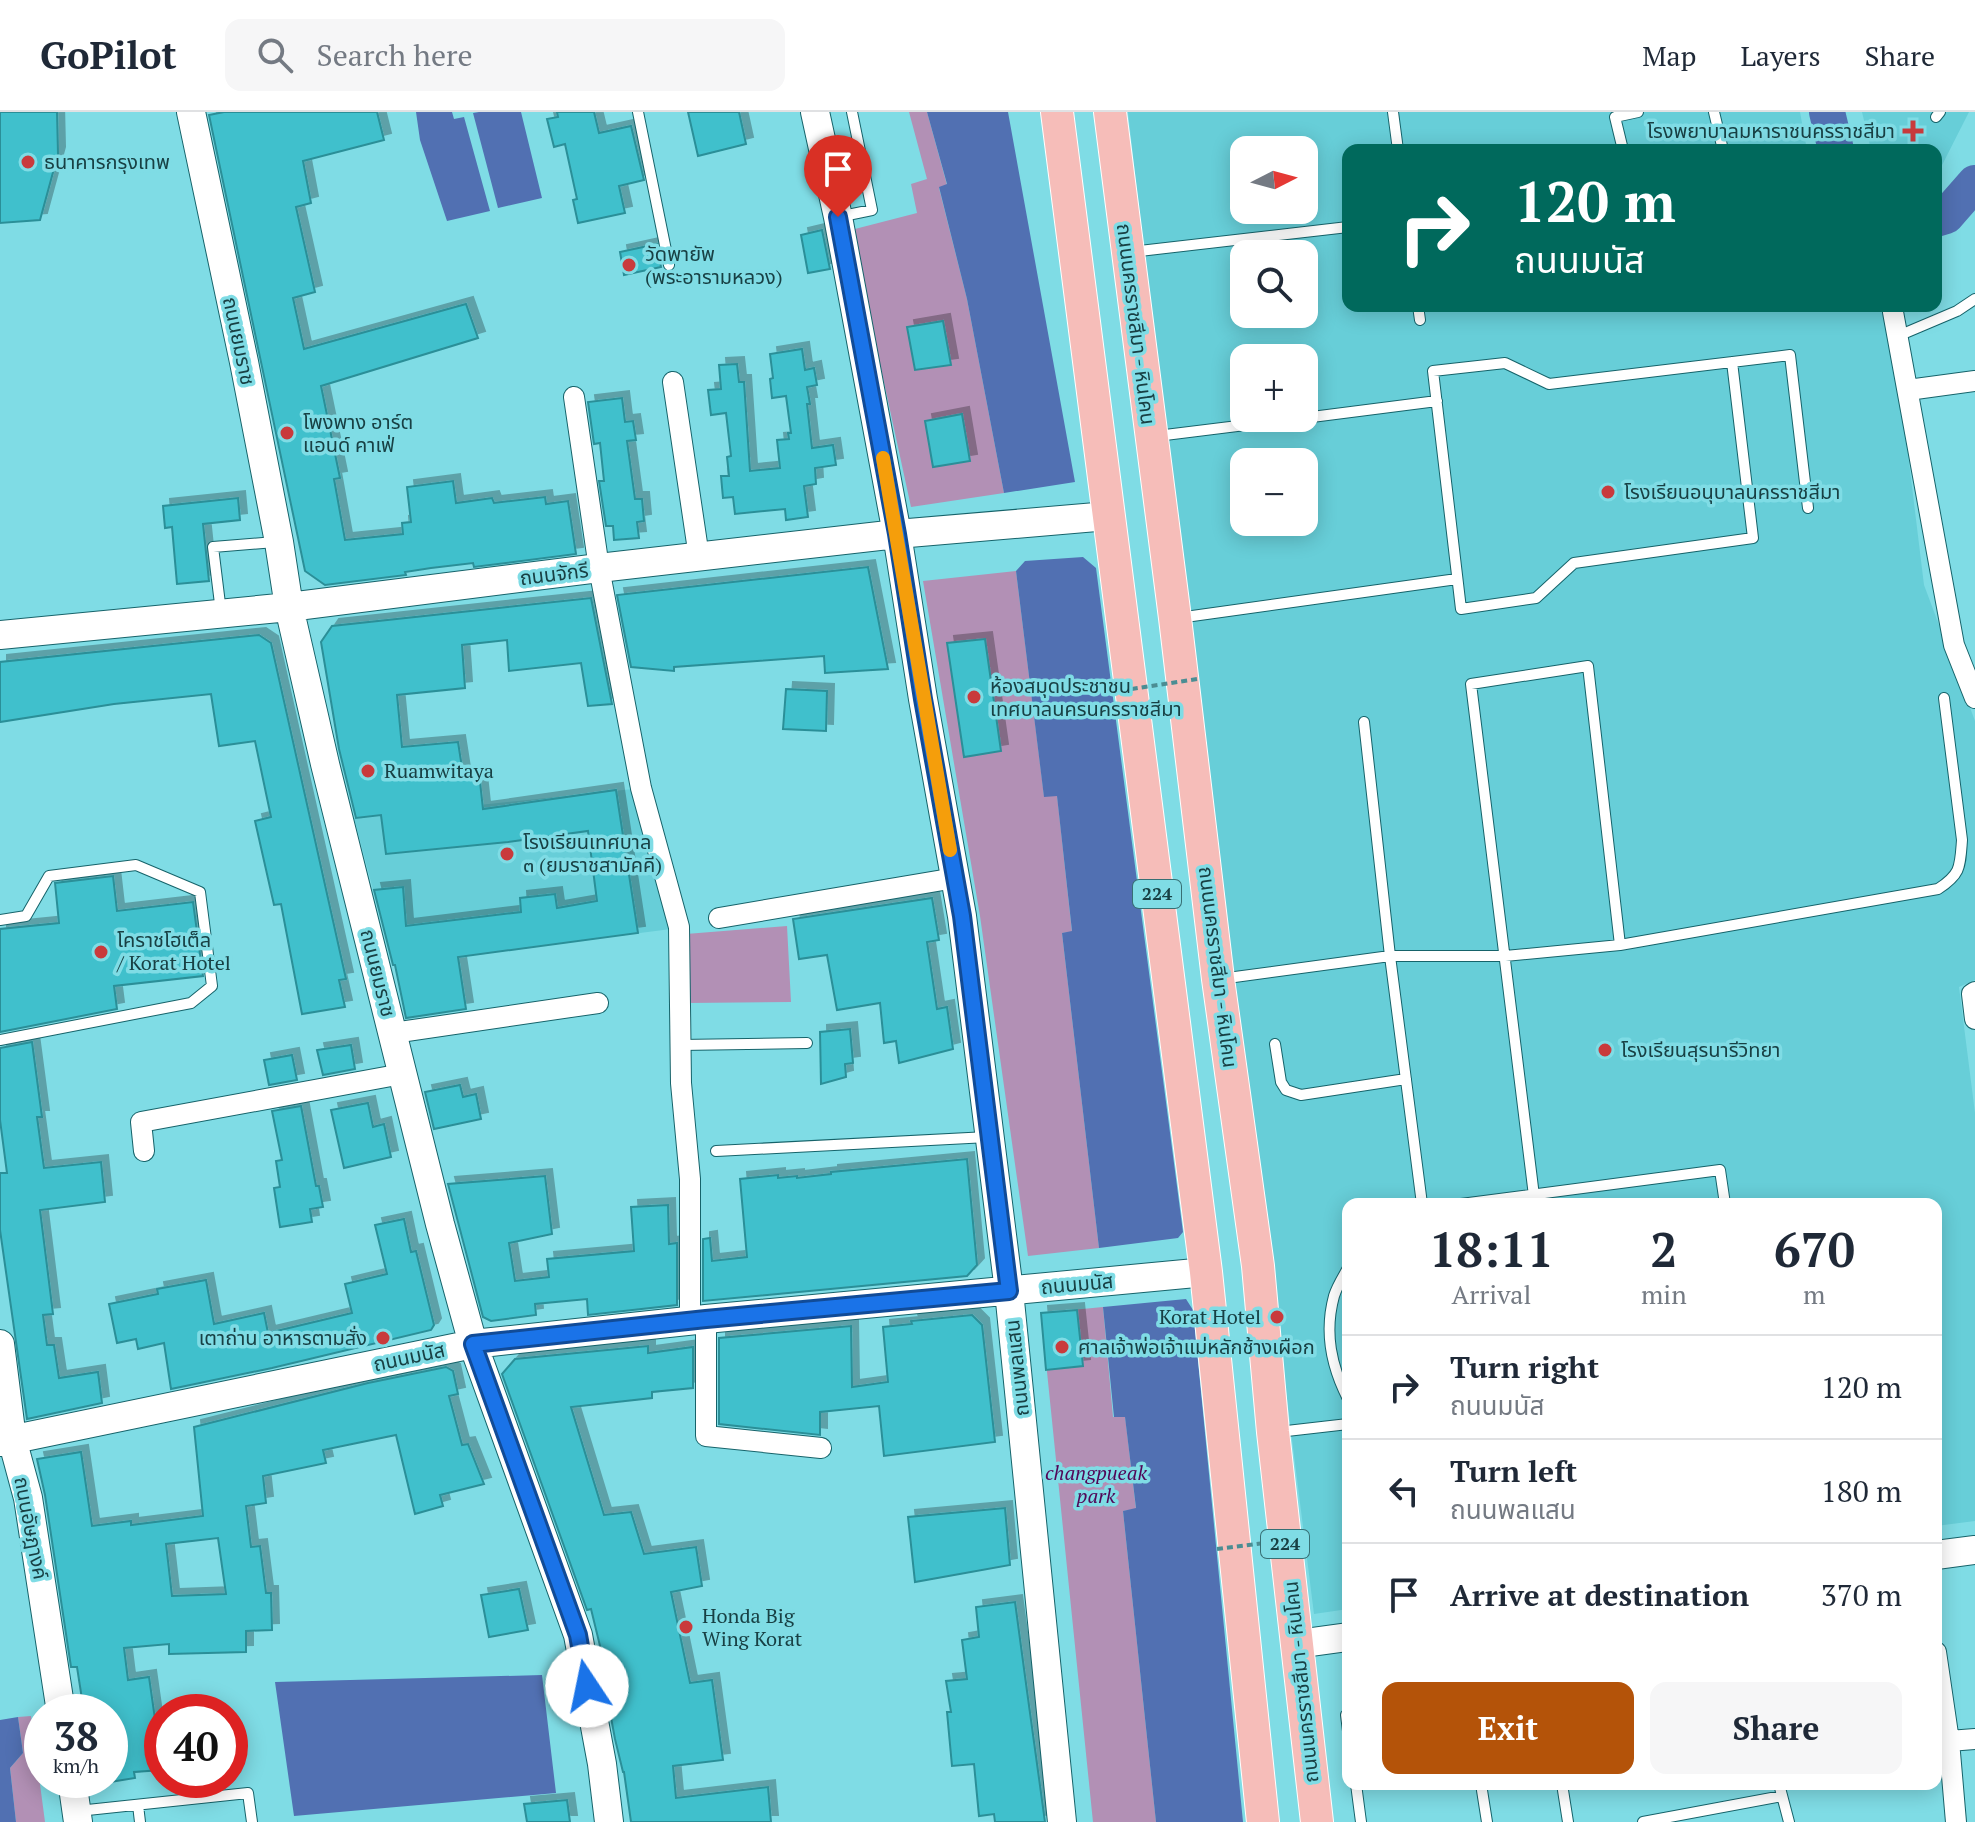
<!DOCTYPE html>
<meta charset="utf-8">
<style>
body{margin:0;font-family:"PT Serif","Noto Sans Thai",serif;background:#f6f6f7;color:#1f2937;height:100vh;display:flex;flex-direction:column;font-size:30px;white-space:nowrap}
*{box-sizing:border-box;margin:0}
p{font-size:26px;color:#747a83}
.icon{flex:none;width:44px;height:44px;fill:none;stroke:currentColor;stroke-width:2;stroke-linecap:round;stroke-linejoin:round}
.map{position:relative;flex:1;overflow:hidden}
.details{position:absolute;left:1342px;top:1086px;width:600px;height:592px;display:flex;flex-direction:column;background:#fff;border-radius:16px;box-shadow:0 4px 20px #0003}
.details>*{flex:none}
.hud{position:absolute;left:1342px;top:32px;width:600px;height:168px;border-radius:16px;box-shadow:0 4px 20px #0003;background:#00695c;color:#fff;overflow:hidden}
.needle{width:52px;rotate:84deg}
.fabs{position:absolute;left:1230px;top:24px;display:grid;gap:16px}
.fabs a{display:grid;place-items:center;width:88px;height:88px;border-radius:16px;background:#fff;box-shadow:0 4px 20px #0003;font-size:40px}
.speed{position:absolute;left:24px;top:1582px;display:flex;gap:16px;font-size:40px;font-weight:700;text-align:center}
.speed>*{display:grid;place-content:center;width:104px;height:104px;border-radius:50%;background:#fff;box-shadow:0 4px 20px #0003;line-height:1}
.speed small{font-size:20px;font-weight:400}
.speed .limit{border:12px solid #d22;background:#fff;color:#111}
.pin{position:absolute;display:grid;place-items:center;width:68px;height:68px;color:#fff;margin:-82px -34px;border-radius:50% 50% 50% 0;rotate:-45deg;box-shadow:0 0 8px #0007}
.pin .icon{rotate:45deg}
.me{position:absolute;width:88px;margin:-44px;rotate:349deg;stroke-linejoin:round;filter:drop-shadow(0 0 6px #0008)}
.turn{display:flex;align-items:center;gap:28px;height:168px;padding:0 40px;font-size:36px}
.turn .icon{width:104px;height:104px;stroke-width:2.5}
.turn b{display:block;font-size:56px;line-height:68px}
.eta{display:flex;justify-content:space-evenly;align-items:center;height:136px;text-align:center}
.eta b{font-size:48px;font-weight:800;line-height:56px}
.action{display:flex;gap:16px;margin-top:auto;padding:16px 40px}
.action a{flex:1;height:92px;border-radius:16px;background:#b45309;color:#fff;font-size:32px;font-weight:800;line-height:92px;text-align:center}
.action a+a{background:#f6f6f7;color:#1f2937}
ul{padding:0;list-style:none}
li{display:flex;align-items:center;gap:24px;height:104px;padding:0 40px;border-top:2px solid #e0e1e3}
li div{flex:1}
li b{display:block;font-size:30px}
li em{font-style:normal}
header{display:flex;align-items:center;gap:48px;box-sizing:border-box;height:112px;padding:0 40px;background:#fff;border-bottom:2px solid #e0e1e3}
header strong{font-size:38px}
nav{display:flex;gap:44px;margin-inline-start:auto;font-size:28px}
.search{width:560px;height:72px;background:#f6f6f7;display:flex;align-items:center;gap:20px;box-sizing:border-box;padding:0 28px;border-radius:16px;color:#747a83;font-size:30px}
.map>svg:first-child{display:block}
</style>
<header>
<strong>GoPilot</strong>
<div class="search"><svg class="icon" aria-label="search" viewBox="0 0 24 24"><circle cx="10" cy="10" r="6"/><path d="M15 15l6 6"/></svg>Search here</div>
<nav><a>Map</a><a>Layers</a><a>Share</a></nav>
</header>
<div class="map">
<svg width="1975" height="1710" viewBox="0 0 1975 1710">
<defs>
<filter id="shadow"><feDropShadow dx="7" dy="-7" stdDeviation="0" flood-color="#0004"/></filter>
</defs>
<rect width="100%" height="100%" fill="#7fdce5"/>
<path fill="#67ced8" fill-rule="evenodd" d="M1128 0H1800L1807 38H1348V194H1890L1924 473 1975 609V868L1959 875 1975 1001V1409L1936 1414V1092H1348V1497L1314 1502 1158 261ZM1244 38H1304V98H1244ZM1244 142H1304V202H1244ZM1244 246H1304V306H1244ZM1244 350H1304V410H1244Z
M1862 0H1969L1936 65V38H1871Z
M633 677 671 817 393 853 354 706Z"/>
<path fill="#b290b5" d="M909 0H927L947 73 939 76 967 187 1004 381 911 395 851 118 917 101 911 72 927 67Z
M1016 459 1044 684 1057 683 1072 820 1062 821 1099 1136 1028 1144 980 804 923 469Z
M787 814 791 890 687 891 686 822Z
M1103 1195 1113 1305 1125 1304 1136 1397 1123 1399 1156 1710H1093L1041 1201Z
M31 1604 45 1710H16L10 1656 23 1641 18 1605Z"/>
<path fill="#5170b2" d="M416 0H452L454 7 464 5 490 99 447 109 420 28Z
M479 0H521L542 86 498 96 473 1Z
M927 0H1008L1075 370 1004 381 967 187 939 75 947 72Z
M1083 445 1096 456 1183 1120 1178 1126 1099 1136 1062 821 1072 819 1057 684 1044 685 1016 459 1025 449Z
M1186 1187 1193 1198 1243 1710H1156L1123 1399 1136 1396 1125 1305H1114L1103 1195Z
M542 1563 556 1681 294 1704 275 1570Z
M18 1605 23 1641 10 1656 16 1710H0V1608Z"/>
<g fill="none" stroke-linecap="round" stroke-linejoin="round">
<path stroke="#5170b2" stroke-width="36" d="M1827 0 1836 38
M1936 107 1946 104 1975 71"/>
</g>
<path fill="#41c0cc" stroke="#2b8f98" stroke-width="2" fill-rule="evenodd" filter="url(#shadow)" d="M0 0H57L58 42 40 108 0 111Z
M224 0H377L384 28 303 49 311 91 296 95 315 180 293 186 304 237 466 192 478 226 321 274 340 366 334 367 345 428 403 422 402 411 411 410 407 375 453 369 456 391 492 386 494 391 545 385 546 392 568 389 576 442 474 455 473 451 431 456 405 460 406 463 325 473 305 459 209 3Z
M557 0H594L599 21 631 14 644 68 619 74 625 101 578 111 573 88 577 87 565 32 554 35 547 7 558 5Z
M688 0H739L746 32 698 44Z
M822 118 830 157 808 161 801 123Z
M657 132 661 155 624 163 620 140Z
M943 209 951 253 915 258 907 215Z
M802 237 805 258 814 256 817 273 807 275 810 292H807L812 336 833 333 836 353 815 356 816 372 804 374 808 405 786 408 785 397 735 402 733 385 723 386 721 364H729L727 345 731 344 726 301 711 303 708 278 721 277 719 253 737 252 739 270H744L750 359 780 356 777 328 789 327 788 321H791L786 284 772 286 770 267 773 266 770 242Z
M622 286 625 310 633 309 636 328 627 329 635 387H642L644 409 637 410 639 426 614 428 613 414H606L599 369H604L600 331 594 332 588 290Z
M962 302 970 349 933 355 925 309Z
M238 386 240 408 203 412 209 469 177 472 172 415 165 416 163 394Z
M868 455 888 557 825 561 824 544 674 555V559L631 555 617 483Z
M591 486 612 592 588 594 581 551 509 559 507 528 462 533 465 576 397 583 402 635 458 630 463 662 479 661 483 697 616 678 638 821 458 845 466 897 406 906 395 853H393L374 778 403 775 406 814 521 800 520 786 555 782 557 796 597 789 588 719 508 730 386 742 381 703 356 706 339 637 321 530 332 514Z
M259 523 271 531 346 867 339 868 345 895 302 902 281 792 274 793 255 709 271 705 255 629 219 634 211 582 114 592 0 610V550Z
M985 527 1001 639 964 645 947 531Z
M786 577 827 579 826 619 783 617Z
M113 764 117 799 193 790 203 864 114 874 117 897 0 920V817L59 811 55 771Z
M932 786 939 828 927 830 937 897 947 895 953 937 899 951 896 929 884 931 880 891 837 898 827 843 799 847 793 807Z
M850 917 853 951 845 952 846 965 821 972 820 920Z
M32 930 42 1005H37L44 1056 101 1050 105 1090 40 1098 53 1202 43 1203 47 1233H54L59 1266 98 1260 102 1291 27 1307 0 1118V1061H7L0 1008V936Z
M351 933 355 957 323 963 317 938Z
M292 943 297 968 269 973 264 948Z
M460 973 463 985 476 982 481 1007 434 1017 425 980Z
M368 991 373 1015 384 1012 391 1045 344 1056 331 998Z
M301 994 316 1074H319L323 1095 310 1097 312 1110 280 1115 274 1076 280 1075 276 1049 282 1048 272 999Z
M967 1047 977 1153 967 1164 703 1189V1127L710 1126 712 1149 747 1145 740 1067 778 1063V1066L797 1064V1066L831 1062V1060Z
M545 1064 552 1122 509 1131 515 1169 549 1165 547 1147 634 1139 631 1095 668 1093 669 1132 677 1131V1193L588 1203 587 1187 535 1192 536 1203 491 1209 483 1205 448 1072Z
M404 1107 411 1140 416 1139 434 1213 431 1218 272 1256 171 1277 164 1231 138 1237 136 1227 117 1231 109 1192 158 1182 157 1177 206 1168 214 1212 264 1201 268 1221 352 1201 345 1172 387 1162 375 1113Z
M1077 1198 1083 1254 1046 1258 1041 1201Z
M972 1203 982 1213 995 1330 884 1344 879 1294 820 1300V1323L719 1312V1226L851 1214 852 1275 888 1270 883 1215 912 1212 911 1209Z
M648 1234V1241L693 1235V1276L652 1280V1286L571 1295 604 1403 631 1400 644 1442 696 1435 702 1474 671 1480 690 1571 712 1568 723 1648 673 1654 676 1686 768 1675 771 1710H631L624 1660H623L615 1627 607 1584 612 1583 591 1497 587 1498 502 1262 515 1247Z
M446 1255 453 1259 458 1282 449 1284 462 1333 468 1332 484 1372 440 1383 443 1394 415 1402 396 1323 323 1338 326 1351 263 1364 266 1391 246 1394 251 1435 260 1434 266 1481H271L272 1518 246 1519V1540L169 1542V1532L124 1536 128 1568 149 1565 157 1621H162V1658L134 1660 135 1666 110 1670V1600H84L77 1555H71L45 1383 37 1347 81 1340 92 1414 131 1409V1413L203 1404 194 1315 368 1271ZM218 1426 226 1482 172 1484 166 1432Z
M1005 1396 1010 1453 915 1470 908 1405Z
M519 1477 528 1518 489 1525 481 1483Z
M1015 1490 1027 1579 1045 1710H995L994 1702 979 1704 974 1652 952 1654 947 1600H951L946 1569 967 1567 962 1528 979 1525 976 1495Z
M567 1688 570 1710H527L524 1692Z"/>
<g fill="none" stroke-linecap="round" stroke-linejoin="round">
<defs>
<path id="lane" d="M638 0 669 153
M1393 0 1398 38
M1714 0 1723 38
M1936 5 1940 0
M1623 38 1615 5 1638 0
M838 105 872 98 852 0
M1131 140 1348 115
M1418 194 1420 208
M1898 224 1957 199 1975 187
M1732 250 1753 426 1574 451 1536 486 1461 497 1433 259 1505 251 1549 272 1790 243 1808 396
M1304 306 1437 289
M1157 324 1302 306
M221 500 213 435 275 430
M1178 506 1457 467
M1364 610 1390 844 1422 1092
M0 808 26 804 49 764 136 753 200 780 212 874 191 891 0 928
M1220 867 1390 844H1505L1620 833 1938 777C1961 762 1960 755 1962 728L1944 586
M1275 932 1281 970 1286 978 1301 983 1406 967
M680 933 807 931
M716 1039 988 1025
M1461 1092 1720 1058 1725 1092
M1535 1092 1471 572 1588 554 1620 833
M1348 1156C1343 1165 1337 1174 1334 1184 1324 1221 1331 1254 1348 1287
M1278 1320 1348 1312
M1348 1602 1346 1603 1348 1619
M1356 1672 1361 1710
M1481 1672 1487 1710
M1562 1672 1568 1710
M1779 1672 1789 1710
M138 1693 140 1710
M78 1699 248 1681 252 1710
M1643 1710 1782 1684"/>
<path id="street" d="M1893 200 1954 533 1975 586
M673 270 699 445
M1908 278 1975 269
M574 285 599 456 641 676 679 815 681 971 690 1067V1208
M719 806 955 766
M1975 880 1972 882 1975 907
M393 921 598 891
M144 1039 141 1010 402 962
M706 1207V1324L821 1336
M1936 1540 1949 1629 1956 1710
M1949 1629 1975 1627"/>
<path id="secondary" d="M191 0 244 250 279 430 289 495 325 652 440 1112 473 1232 578 1523 602 1652 609 1710
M815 0 838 105 897 422 923 587 962 804 1009 1179 1062 1710
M0 523 289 495 599 456 897 422 1108 404
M0 1232 12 1327 28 1386 61 1600
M0 1330 473 1232 706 1207 1206 1160
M1936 1443 1975 1438
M1297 1532 1348 1525
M72 1668 78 1710"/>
<path id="primary" d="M1057 0 1206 1160 1263 1710
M1110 0 1175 506 1218 867 1258 1154 1273 1320 1317 1710"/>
</defs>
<use href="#lane" stroke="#16636a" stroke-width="12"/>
<use href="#street" stroke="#16636a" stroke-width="22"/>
<use href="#secondary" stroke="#16636a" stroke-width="30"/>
<use href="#primary" stroke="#fff" stroke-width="34"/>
<use href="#lane" stroke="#fff" stroke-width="10"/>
<use href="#street" stroke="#fff" stroke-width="20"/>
<use href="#secondary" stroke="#fff" stroke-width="28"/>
<use href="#primary" stroke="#f6bdb9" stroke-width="32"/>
<path stroke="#4b8d93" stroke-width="4" stroke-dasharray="6 4" stroke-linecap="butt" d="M1112 580 1197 567
M1217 1437 1305 1426"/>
</g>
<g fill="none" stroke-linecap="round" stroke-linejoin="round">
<defs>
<path id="route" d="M587 1574 578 1523 473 1232 706 1207 1009 1179 962 804 923 587 897 422 838 105"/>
</defs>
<use href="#route" stroke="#114b97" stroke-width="20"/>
<use href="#route" stroke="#1a73e8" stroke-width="14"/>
<path stroke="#f59e0b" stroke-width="14" d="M883 346C906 477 927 607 950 738"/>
</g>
<g fill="#c93a3c" stroke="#7fdce5" stroke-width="3">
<path d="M1909 7h8v8h8v8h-8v8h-8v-8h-8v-8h8z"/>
<circle cx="28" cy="50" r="8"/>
<circle cx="629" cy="153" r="8"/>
<circle cx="287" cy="321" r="8"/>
<circle cx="1608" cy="380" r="8"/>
<circle cx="974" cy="585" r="8"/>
<circle cx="368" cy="659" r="8"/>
<circle cx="507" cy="742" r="8"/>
<circle cx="101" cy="840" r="8"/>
<circle cx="1605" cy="938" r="8"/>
<circle cx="1277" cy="1205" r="8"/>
<circle cx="383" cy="1226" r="8"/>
<circle cx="1062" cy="1235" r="8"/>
<circle cx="686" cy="1515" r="8"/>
</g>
<g text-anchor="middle" stroke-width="7" stroke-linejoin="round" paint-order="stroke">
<g fill="#7fdce5" stroke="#376f74" stroke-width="2">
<rect x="1133" y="768" width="48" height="28" rx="6"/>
<rect x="1261" y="1418" width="48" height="28" rx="6"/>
</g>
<g font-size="18" font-weight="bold" fill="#184044">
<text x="1157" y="788">224</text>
<text x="1285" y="1438">224</text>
</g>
<g font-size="20" fill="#184044" stroke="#7fdce5" text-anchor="start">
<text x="1895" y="26" text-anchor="end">โรงพยาบาลมหาราชนครราชสีมา</text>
<text x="44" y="57">ธนาคารกรุงเทพ</text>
<text x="645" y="149">วัดพายัพ<tspan x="645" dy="23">(พระอารามหลวง)</tspan></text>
<text x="303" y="317">โพงพาง อาร์ต<tspan x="303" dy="23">แอนด์ คาเฟ่</tspan></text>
<text x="1624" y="387">โรงเรียนอนุบาลนครราชสีมา</text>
<text x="990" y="581">ห้องสมุดประชาชน<tspan x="990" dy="23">เทศบาลนครนครราชสีมา</tspan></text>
<text x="384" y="666">Ruamwitaya</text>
<text x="523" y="737">โรงเรียนเทศบาล<tspan x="523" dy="23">๓ (ยมราชสามัคคี)</tspan></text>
<text x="117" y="835">โคราชโฮเต็ล<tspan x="117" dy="23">/ Korat Hotel</tspan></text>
<text x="1621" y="945">โรงเรียนสุรนารีวิทยา</text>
<text x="1261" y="1212" text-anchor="end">Korat Hotel</text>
<text x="367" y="1233" text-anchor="end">เตาถ่าน อาหารตามสั่ง</text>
<text x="1078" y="1242">ศาลเจ้าพ่อเจ้าแม่หลักช้างเผือก</text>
<text x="702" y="1511">Honda Big<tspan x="702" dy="23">Wing Korat</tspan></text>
</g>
<g font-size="20" fill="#184044" stroke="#7fdce5">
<text transform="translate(1136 212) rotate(83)" y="7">ถนนนครราชสีมา - หินโคน</text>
<text transform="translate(239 229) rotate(78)" y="7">ถนนยมราช</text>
<text transform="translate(554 462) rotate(-7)" y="7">ถนนจักรี</text>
<text transform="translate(1218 855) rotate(83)" y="7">ถนนนครราชสีมา - หินโคน</text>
<text transform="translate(378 861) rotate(76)" y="7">ถนนยมราช</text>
<text transform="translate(1077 1172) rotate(-5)" y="7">ถนนมนัส</text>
<text transform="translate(409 1245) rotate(-12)" y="7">ถนนมนัส</text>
<text transform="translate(1017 1256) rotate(-96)" y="7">ถนนพลแสน</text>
<text transform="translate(31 1416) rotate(79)" y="7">ถนนอัษฎางค์</text>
<text transform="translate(1301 1570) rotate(-96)" y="7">ถนนนครราชสีมา - หินโคน</text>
</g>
<g font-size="20" font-style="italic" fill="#510657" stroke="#7fdce5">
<text x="1096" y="1368">changpueak<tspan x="1096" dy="23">park</tspan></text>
</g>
</g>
</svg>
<div class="fabs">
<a><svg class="needle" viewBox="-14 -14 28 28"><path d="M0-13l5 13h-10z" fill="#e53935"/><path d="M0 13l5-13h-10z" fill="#747a83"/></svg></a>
<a><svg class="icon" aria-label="search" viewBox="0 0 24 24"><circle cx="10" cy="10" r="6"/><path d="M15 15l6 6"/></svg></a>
<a>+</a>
<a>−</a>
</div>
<div class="speed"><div>38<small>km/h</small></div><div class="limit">40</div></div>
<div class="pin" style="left:838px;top:105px;background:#d93025"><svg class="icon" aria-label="arrive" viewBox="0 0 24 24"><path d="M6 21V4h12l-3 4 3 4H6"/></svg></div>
<svg class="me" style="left:587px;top:1574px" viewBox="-20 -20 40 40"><circle r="19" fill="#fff"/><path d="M0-13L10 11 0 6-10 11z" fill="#1a73e8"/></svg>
<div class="hud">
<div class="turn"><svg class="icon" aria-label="right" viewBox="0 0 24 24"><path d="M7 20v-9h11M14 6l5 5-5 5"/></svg><div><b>120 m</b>ถนนมนัส</div></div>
</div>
<section class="details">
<div class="eta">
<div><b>18:11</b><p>Arrival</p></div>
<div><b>2</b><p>min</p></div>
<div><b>670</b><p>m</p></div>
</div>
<ul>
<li><svg class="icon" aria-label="right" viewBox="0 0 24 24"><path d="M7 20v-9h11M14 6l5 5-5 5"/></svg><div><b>Turn right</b><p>ถนนมนัส</p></div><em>120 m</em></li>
<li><svg class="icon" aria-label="left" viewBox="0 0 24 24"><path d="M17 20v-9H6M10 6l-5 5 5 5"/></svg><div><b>Turn left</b><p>ถนนพลแสน</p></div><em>180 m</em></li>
<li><svg class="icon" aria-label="arrive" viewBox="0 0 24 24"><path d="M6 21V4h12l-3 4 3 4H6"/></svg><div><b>Arrive at destination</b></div><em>370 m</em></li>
</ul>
<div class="action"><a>Exit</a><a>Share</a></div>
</section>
</div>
